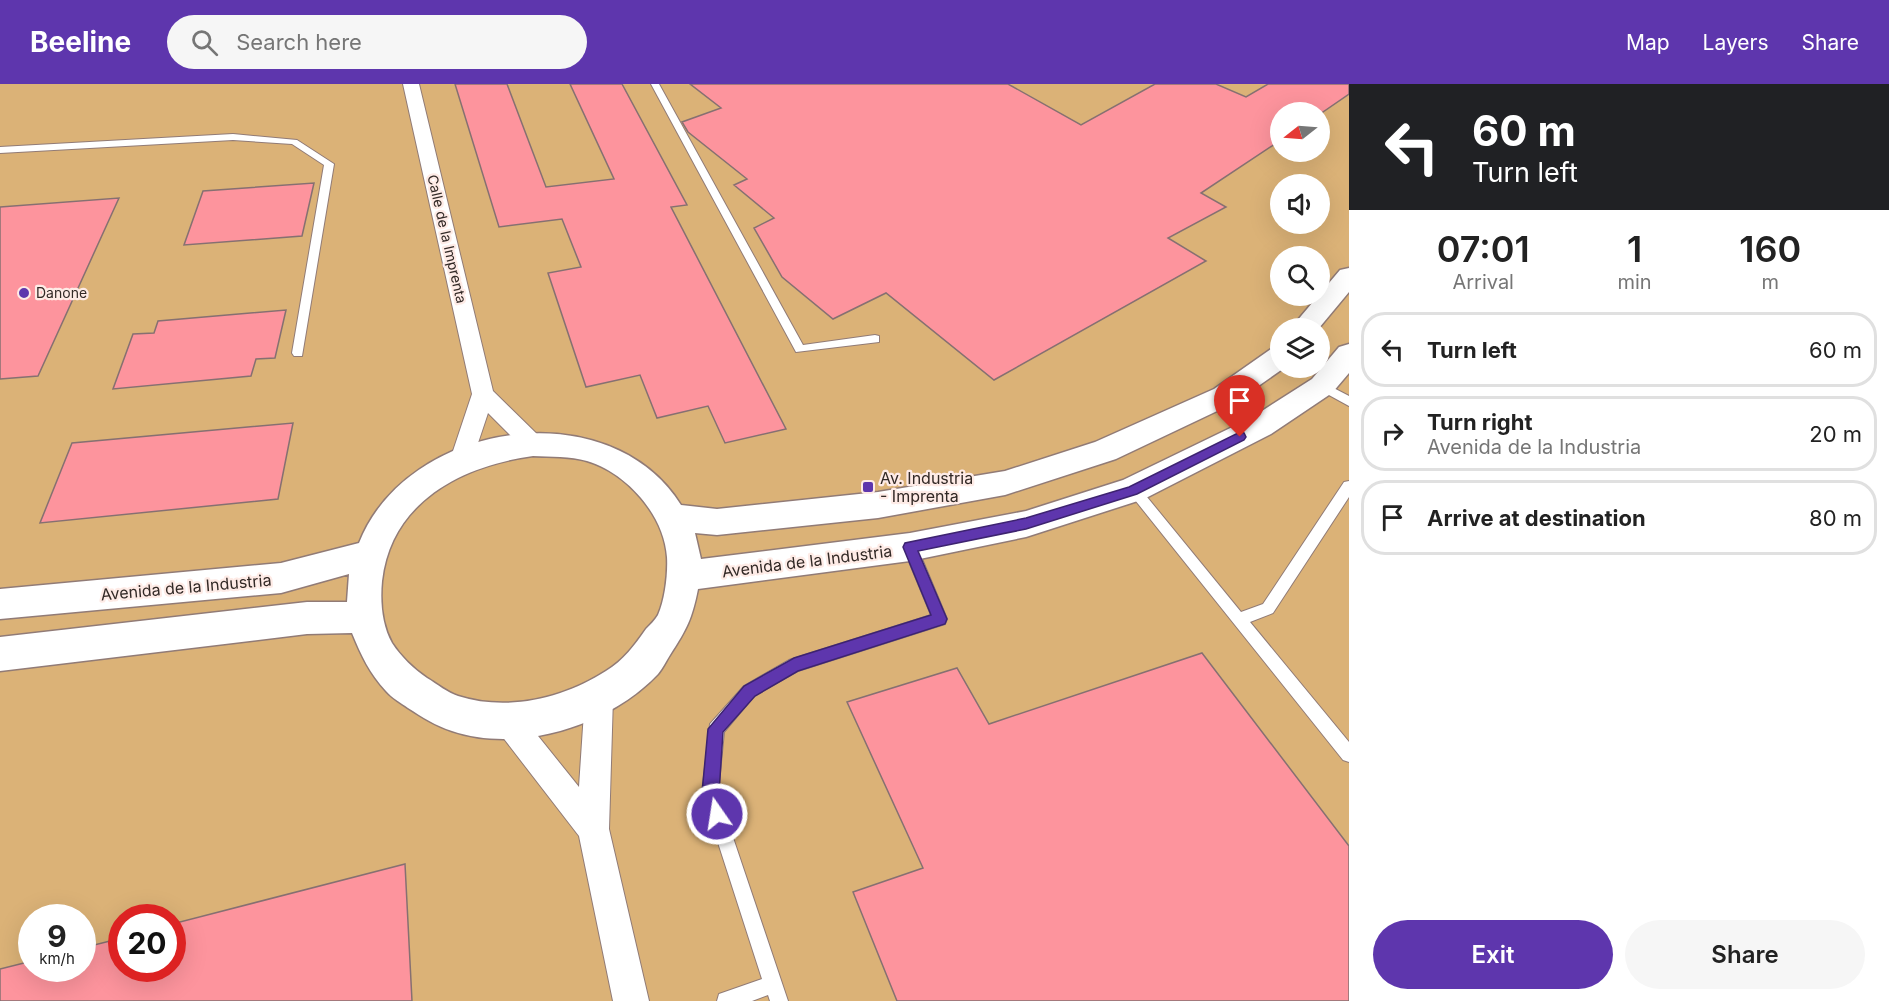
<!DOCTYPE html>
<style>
body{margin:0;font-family:Inter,sans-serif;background:#f6f6f6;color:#222;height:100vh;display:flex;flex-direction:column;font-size:22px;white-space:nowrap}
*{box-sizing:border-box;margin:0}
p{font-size:20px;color:#767676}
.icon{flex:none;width:33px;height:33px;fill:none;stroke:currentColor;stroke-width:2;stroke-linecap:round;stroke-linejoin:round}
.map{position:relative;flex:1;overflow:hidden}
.sheet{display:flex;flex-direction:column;background:#fff;width:540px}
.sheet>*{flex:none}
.top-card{background:#202124;color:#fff;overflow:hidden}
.needle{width:39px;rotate:253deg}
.controls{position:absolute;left:1270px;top:18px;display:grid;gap:12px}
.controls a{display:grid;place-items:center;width:60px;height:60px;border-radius:50%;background:#fff;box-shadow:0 6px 24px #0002;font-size:30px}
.speed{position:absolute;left:18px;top:820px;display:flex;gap:12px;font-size:30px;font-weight:700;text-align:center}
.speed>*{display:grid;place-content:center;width:78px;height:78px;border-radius:50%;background:#fff;box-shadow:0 6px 24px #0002;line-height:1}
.speed small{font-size:15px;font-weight:400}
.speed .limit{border:9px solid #d22;background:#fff;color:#111}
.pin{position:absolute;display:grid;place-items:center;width:51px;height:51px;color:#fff;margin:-62px -26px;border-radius:50% 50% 50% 0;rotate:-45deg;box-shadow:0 0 6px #0007}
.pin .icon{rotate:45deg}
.me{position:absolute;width:66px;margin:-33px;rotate:347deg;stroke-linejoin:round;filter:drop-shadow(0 0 4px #0008)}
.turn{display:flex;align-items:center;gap:21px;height:126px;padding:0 24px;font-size:27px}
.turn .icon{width:78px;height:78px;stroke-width:2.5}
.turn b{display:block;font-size:42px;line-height:51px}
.eta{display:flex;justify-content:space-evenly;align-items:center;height:102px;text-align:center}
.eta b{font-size:36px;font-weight:600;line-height:42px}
.cta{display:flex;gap:12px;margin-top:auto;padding:12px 24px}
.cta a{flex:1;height:69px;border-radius:36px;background:#5e36ad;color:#fff;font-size:24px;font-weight:600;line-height:69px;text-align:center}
.cta a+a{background:#f6f6f6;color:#222}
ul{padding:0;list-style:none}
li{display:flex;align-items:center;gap:18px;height:75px;margin:0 12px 9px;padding:0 12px;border:3px solid #e0e0e0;border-radius:24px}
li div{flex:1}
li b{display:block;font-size:22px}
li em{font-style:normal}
header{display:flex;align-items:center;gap:36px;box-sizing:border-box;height:84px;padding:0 30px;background:#5e36ad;color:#fff}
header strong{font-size:28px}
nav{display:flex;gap:33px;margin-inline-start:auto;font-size:21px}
.search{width:420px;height:54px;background:#f6f6f6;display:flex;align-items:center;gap:15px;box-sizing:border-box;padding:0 21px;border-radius:33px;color:#767676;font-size:22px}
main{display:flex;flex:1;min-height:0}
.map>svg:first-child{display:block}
</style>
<header>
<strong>Beeline</strong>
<div class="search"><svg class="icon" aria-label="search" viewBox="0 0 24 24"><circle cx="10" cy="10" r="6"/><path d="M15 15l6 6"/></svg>Search here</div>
<nav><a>Map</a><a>Layers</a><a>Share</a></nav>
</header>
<main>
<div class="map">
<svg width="1349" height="917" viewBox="0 0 1349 917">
<rect width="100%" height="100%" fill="#f5dcd6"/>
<path fill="#dbb277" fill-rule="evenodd" d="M0 0H1349V917H0ZM1281 28H1320V68H1281ZM1281 100H1320V140H1281ZM1281 172H1320V212H1281ZM1281 244H1320V284H1281ZM32 834H82V885H32ZM122 834H172V885H122Z"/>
<path fill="#fd949d" stroke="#867071" stroke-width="1.5" d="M455 0H507L546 103 614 95 570 0H622L687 121 671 123 786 345 725 359 708 322 657 334 640 291 586 303 548 189 581 183 562 135 499 143Z
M690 0H1008L1081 41 1155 0H1216L1246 13 1268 0H1349V10L1320 30 1281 28V56L1201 109 1226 123 1168 154 1206 177 994 296 886 209 833 235 782 193 754 144 774 134 734 101 747 95 688 48 682 38 721 24Z
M314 99 302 152 184 161 203 107Z
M119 114 38 292 0 295V123Z
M286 226 275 274 256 275 251 292 113 305 133 250 154 249 158 237Z
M293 339 278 415 40 439 72 359Z
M1202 569 1349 762V917H897L853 808 923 784 847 618 957 584 989 640Z
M405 780 412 917H0V885L32 877V885H82V864L122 854V885H172V840Z"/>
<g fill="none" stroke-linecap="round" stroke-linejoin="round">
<defs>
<path id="service" d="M651 0H659L803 261 875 251 879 252V258L796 268Z
M233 50 297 56 334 80 302 272H294L292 269 324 81 292 60 233 56 0 69V63Z
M1322 298 1349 312V322L1318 305 1316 302Z
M1349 397V413L1273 529 1250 538 1349 658V678L1343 676 1127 406 1133 401 1138 402 1241 528 1263 520 1344 398Z
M910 457 915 459 917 463 947 535 945 540 798 587 754 612 724 648 718 709 788 917H770L768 911 752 917H717L719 910 762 895 702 709 710 640 744 602 789 576 931 531 903 463 905 459Z"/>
<path id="minor" d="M403 0H419L493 307 541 354 545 360 541 366 533 369 525 366 488 329 470 383 462 385 454 383 450 376 472 310Z
M599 599 609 603 613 613 609 745 649 917H613L579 752 498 647 493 637 498 627 508 623 518 627 579 703 585 613 589 603Z"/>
<path id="tertiary" d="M1349 184V208L1319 244H1291L1340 186Z
M1349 260V289L1332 309 1271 350 1144 415 1026 453 910 477 698 505C692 535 687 545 670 571 666 577 663 584 658 590 610 641 520 670 452 647 436 642 422 633 408 624 401 619 392 614 386 607 370 590 361 571 352 549L307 550 0 587V553L307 518H347L349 490 281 509 0 535V505L281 479 359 459C407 337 609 306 681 421L717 425 878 408 1005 387 1095 358 1214 305 1271 265 1281 262V284H1284L1234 319 1116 375 1005 411 878 434 717 451 695 449 701 475 910 449 1026 427 1123 396 1251 334 1312 295 1339 263ZM533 372C551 373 570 372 587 377 627 389 664 431 667 473 668 490 665 515 658 531 655 536 650 541 646 545 634 562 624 576 606 587 564 614 508 628 458 612 448 609 437 600 427 594 414 585 401 573 392 559 382 541 380 518 382 497 391 418 461 382 533 372Z"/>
</defs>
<use href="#service" stroke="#917b76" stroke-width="2"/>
<use href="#minor" stroke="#917b76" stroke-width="2"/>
<use href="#tertiary" stroke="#917b76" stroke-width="3"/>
<use href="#service" fill="#fff" fill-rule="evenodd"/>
<use href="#minor" fill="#fff" fill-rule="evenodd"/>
<use href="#tertiary" fill="#fff" fill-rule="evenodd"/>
</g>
<path fill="#5e36ad" stroke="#3d2370" stroke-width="1.5" d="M1240 348 1244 349 1246 353 1244 356 1137 410 1026 445 918 467 947 535 945 540 798 587 755 612 723 648 719 709 726 730 723 736 717 739 711 736 702 709 708 645 744 602 794 574 931 531 903 463 905 459 1026 434 1129 403Z"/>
<g fill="#5e36ad" stroke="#feebe6" stroke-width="2">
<circle cx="24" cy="209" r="6"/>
<rect x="862" y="397" width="12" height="12" rx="3"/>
</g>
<g text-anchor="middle" stroke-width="4.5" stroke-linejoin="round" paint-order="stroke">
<g font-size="14" fill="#322926" stroke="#feebe6">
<text transform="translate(447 155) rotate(77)" y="5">Calle de la Imprenta</text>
</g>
<g font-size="14" fill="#322926" stroke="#feebe6" text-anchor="start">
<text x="36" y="214">Danone</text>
</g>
<g font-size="16" fill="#322926" stroke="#feebe6" text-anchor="start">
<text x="880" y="400">Av. Industria<tspan x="880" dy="18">- Imprenta</tspan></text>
</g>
<g font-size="16" fill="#322926" stroke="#feebe6">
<text transform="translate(807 477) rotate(-7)" y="6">Avenida de la Industria</text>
<text transform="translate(186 503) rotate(-5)" y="6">Avenida de la Industria</text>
</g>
</g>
</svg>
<div class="controls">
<a><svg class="needle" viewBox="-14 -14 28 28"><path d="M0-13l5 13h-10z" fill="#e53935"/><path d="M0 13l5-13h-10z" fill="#767676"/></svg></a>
<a><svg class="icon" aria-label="sound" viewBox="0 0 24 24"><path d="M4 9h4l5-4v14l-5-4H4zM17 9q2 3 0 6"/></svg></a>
<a><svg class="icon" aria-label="search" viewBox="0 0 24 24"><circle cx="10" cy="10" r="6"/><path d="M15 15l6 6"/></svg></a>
<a><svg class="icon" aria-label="layers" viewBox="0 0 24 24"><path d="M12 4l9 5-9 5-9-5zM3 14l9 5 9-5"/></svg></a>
</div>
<div class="speed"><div>9<small>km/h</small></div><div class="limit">20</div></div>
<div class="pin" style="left:1240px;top:353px;background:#d93025"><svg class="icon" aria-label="arrive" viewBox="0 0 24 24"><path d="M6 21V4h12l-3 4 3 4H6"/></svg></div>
<svg class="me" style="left:717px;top:730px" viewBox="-20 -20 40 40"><circle r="17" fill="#5e36ad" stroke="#fff" stroke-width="3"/><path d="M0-11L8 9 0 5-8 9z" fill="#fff"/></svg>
</div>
<section class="sheet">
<div class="top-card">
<div class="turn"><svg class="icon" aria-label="left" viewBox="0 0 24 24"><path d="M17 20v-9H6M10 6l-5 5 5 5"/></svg><div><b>60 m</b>Turn left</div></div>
</div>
<div class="eta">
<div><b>07:01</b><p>Arrival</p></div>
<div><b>1</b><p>min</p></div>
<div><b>160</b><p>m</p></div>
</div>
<ul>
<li><svg class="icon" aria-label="left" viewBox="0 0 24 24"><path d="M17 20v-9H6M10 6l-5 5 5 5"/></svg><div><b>Turn left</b></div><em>60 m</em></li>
<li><svg class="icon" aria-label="right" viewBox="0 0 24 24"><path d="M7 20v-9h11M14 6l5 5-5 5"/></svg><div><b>Turn right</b><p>Avenida de la Industria</p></div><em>20 m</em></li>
<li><svg class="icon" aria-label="arrive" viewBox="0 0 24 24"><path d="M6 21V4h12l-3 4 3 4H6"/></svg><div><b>Arrive at destination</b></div><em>80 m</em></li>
</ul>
<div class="cta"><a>Exit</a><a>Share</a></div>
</section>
</main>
